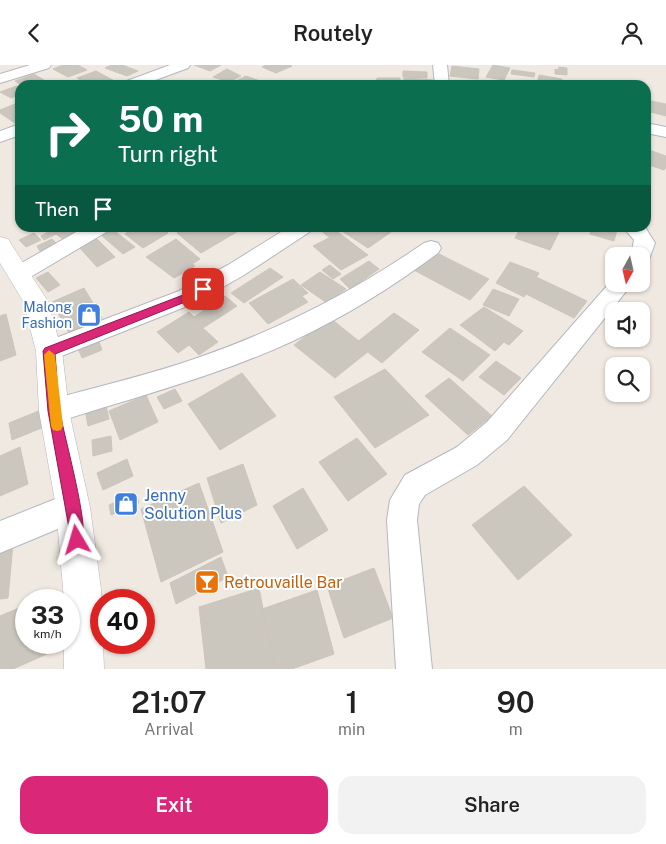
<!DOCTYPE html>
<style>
body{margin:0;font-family:"Public Sans",sans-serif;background:#f2f2f2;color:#222;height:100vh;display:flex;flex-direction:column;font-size:19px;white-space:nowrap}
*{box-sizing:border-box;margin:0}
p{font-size:16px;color:#767676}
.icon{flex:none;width:28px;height:28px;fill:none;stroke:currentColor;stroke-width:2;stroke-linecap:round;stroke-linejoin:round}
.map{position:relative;height:604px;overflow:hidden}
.drawer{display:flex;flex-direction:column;background:#fff;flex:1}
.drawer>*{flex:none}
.hud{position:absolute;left:15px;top:15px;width:636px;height:152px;border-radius:15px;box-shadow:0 1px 4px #0004;background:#0b6e4f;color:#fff;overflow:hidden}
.needle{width:32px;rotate:188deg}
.buttons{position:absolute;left:605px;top:182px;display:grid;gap:10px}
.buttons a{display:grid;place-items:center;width:45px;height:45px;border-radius:10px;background:#fff;box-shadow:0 1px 4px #0004;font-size:25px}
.speed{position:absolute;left:15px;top:524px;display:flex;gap:10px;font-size:25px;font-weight:700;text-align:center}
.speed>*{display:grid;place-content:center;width:65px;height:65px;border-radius:50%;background:#fff;box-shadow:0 1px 4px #0004;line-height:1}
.speed small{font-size:12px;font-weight:400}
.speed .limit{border:8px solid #d22;background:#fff;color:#111}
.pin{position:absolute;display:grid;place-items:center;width:42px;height:42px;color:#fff;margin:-21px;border-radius:10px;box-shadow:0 2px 8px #0006}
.me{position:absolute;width:55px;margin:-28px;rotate:353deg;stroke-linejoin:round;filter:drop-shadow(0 0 4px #0008)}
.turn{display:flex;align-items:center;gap:18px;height:105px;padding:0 20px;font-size:22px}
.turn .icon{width:65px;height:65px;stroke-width:2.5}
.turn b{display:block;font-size:35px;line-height:42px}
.then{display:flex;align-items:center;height:48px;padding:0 20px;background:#0003;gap:10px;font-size:19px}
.eta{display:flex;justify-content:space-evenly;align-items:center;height:85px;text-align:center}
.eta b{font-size:30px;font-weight:600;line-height:35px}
.button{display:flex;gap:10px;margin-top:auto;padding:10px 20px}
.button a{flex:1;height:58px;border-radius:15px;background:#db2777;color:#fff;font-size:20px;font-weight:600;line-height:58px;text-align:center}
.button a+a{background:#f2f2f2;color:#222}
header{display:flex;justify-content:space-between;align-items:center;height:65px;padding:0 20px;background:#fff;font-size:22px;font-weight:600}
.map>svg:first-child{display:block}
</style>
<header><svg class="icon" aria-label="back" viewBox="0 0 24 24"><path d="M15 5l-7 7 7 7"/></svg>Routely<svg class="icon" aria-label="person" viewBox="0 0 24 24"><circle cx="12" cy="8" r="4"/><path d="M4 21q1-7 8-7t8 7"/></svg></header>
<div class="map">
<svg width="666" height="604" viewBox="0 0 666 604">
<rect width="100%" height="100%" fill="#efe9e1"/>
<path fill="#cbc7bf" stroke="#cbc5ba" d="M63 0H78L87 5 68 12 53 4Z
M111 0H122L138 6 127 11 105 3Z
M194 0H221L210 6Z
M266 0H289L292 1 276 8 262 2Z
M493 0 510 3 504 15 486 12Z
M452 1 479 4 478 14 450 11Z
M559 2 567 3V10L555 9V4L558 5Z
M227 4 241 11 229 17 213 12Z
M512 5 535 8 534 12 511 9Z
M96 6 120 19 90 20 77 13Z
M403 6 427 7V13L403 12Z
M34 9 47 17 37 20H21L15 16Z
M539 10 562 14 561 20H537Z
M246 11 263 17 252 20 238 15Z
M377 13H400V20H376Z
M404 13 434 15V20L404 19Z
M16 21 20 22V29L11 33 0 27Z
M651 36 666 39V51L647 46Z
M20 37V56L15 58 0 48V45Z
M646 84 666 91V102L664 105 646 99Z
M50 162H75L80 167 64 175 56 169 44 175 41 171 52 165Z
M137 162H160L168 168 143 183 125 169Z
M189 162H236L240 165 201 188 177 168Z
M332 162 339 168 330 173 318 163Z
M348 162H383L391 167 368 183 342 166Z
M521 162H550L560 165 550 185 515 173Z
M592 162H607L617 165 614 176 590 169Z
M112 164 135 182 123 189 101 170Z
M34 168 41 175 26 182 19 175Z
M339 168 368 190 341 205 313 181Z
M52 174 57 179 41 188 37 181Z
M97 174 115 192 97 202 79 182Z
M176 174 200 194 192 199 195 201 174 213 146 192Z
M433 186 489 214 470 235 412 204Z
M369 196 379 204 350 224 340 214Z
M510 197 539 208 524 232 496 218Z
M330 200 341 209 333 214 322 205Z
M270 203 283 212 244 238 231 228Z
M48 207 60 220 48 227 36 213Z
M320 207 346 224 327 238 301 220Z
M534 211 587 236 574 253 520 226Z
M293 214 308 228 302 231 308 237 268 259 249 238Z
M84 223 102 253 69 268 52 237Z
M493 224 519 234 509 251 483 240Z
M225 231 237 241 203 263 218 277 199 290 189 280 178 288 157 267 189 247 194 252Z
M484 242 523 266 509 280 504 277 495 286 460 260Z
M394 248 419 265 382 298 356 278Z
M6 249 16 290 0 296V251Z
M330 253 370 285 335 313 294 280Z
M450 263 490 290 463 316 422 287Z
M98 274 102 285 82 293 78 283Z
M496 296 521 313 504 330 479 312Z
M385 304 429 350 375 383 334 332Z
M242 308 276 351 220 385 188 339Z
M449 313 492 351 468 370 425 331Z
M175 324 182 336 164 344 157 332Z
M146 330 158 357 120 375 109 346Z
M104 332 109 354 88 361 84 339Z
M41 345 44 362 12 375 9 358Z
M111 371 112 386 93 391 92 375Z
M357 373 387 409 348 436 319 397Z
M20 382 28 419 0 431V391Z
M127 394 133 411 103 425 97 408Z
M243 399 257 440 221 458 207 413Z
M199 418 223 487 161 517 141 444Z
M524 421 572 470 518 515 472 460Z
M303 423 328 465 297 484 273 441Z
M136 428 139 438 111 450 109 440Z
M13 479 8 533 0 534V483Z
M221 492 228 512 176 539 170 518Z
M374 503 393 553 344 573 327 521Z
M259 523 275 604H206L199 542Z
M317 525 334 589 292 604H275L262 544Z
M26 540V578H46L47 589 13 604H0V551Z"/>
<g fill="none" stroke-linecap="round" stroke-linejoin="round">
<defs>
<path id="street" d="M30 0H51L49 3 0 18V9Z
M170 0H190L188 3 142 20H122L124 17Z
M433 0H447L449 20H435Z
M646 58 666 62V72L646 68Z
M20 59V70L0 77V66Z
M85 162H110L108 166 27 214 19 216 11 214 8 209 11 204Z
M289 162H313L311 166 244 210 195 238 49 296 40 293 37 286 40 279 179 226 228 200Z
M623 162H645L655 178 648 197 641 199V191H631L634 175Z
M431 176 438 178 441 183 438 188C394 221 346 251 295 275 218 311 135 332 54 358L45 354 41 346 45 338 54 334C103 320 153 309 200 292 280 264 355 226 424 178Z
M613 214 614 219H632L507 375 477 400 425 430 419 439 417 455 432 604H396L387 455 390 435 405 410 457 382 487 357Z
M73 427 84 431 88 442 84 453 0 488V456Z"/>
<path id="secondary" d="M0 172 8 174 47 235 62 286 69 346 90 442 101 524V578H103L104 604H64V578H69V535H64L56 442 39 346 36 286 23 236 0 198Z"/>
</defs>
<use href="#street" stroke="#b4b7c1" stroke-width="2"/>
<use href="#secondary" stroke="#b4b7c1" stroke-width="1"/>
<use href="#street" fill="#fff" fill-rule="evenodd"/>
<use href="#secondary" fill="#fff" fill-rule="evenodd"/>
</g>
<path fill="#db2777" stroke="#8e194d" d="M203 220 207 221V226L190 235 55 289C57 308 57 328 60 347 64 372 90 462 82 480L77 482 72 480 48 346 43 286 45 283 183 230Z"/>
<path fill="#f59e0b" d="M49 285 55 290 63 361 61 365 57 366 53 365 51 361 44 290Z"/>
<defs>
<symbol id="shop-square" viewBox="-11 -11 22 22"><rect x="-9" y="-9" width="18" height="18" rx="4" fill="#3f7fe0" stroke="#fff"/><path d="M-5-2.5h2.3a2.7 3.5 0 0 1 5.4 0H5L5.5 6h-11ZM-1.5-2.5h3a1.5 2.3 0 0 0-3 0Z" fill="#fff"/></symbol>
<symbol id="bar-square" viewBox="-11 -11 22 22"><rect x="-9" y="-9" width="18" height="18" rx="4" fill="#e8710a" stroke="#fff"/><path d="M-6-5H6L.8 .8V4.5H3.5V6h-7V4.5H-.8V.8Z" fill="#fff"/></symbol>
</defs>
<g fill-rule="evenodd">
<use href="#shop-square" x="75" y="236" width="28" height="28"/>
<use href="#shop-square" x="112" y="425" width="28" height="28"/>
<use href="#bar-square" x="193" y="503" width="28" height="28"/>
</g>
<g text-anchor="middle" stroke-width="4" stroke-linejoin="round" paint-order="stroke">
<g font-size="14" fill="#366cbe" stroke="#fff" text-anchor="end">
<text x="72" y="247">Malong<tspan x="72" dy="16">Fashion</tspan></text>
</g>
<g font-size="16" fill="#366cbe" stroke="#fff" text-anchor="start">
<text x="144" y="436">Jenny<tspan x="144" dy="18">Solution Plus</tspan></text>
</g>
<g font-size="16" fill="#c56008" stroke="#fff" text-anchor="start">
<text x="224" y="523">Retrouvaille Bar</text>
</g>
</g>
</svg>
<div class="buttons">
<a><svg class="needle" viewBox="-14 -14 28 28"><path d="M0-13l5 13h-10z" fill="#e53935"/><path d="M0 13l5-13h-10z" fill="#767676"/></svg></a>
<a><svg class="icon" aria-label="sound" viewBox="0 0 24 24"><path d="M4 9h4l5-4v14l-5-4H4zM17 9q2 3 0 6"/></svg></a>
<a><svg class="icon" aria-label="search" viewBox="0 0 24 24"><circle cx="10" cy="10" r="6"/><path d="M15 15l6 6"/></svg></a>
</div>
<div class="speed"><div>33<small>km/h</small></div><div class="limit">40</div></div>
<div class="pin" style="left:203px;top:224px;background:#d93025"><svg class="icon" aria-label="arrive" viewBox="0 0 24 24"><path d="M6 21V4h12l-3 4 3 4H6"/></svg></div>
<svg class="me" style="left:77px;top:475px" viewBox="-20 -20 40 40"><path d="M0-17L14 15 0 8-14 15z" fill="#db2777" stroke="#fff" stroke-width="4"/></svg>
<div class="hud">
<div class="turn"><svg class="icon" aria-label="right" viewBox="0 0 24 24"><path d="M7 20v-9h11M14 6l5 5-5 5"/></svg><div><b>50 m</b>Turn right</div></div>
<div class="then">Then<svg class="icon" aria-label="arrive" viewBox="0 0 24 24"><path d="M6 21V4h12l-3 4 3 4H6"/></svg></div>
</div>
</div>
<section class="drawer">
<div class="eta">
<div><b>21:07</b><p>Arrival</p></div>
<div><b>1</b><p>min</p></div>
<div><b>90</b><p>m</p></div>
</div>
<div class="button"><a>Exit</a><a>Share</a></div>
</section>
